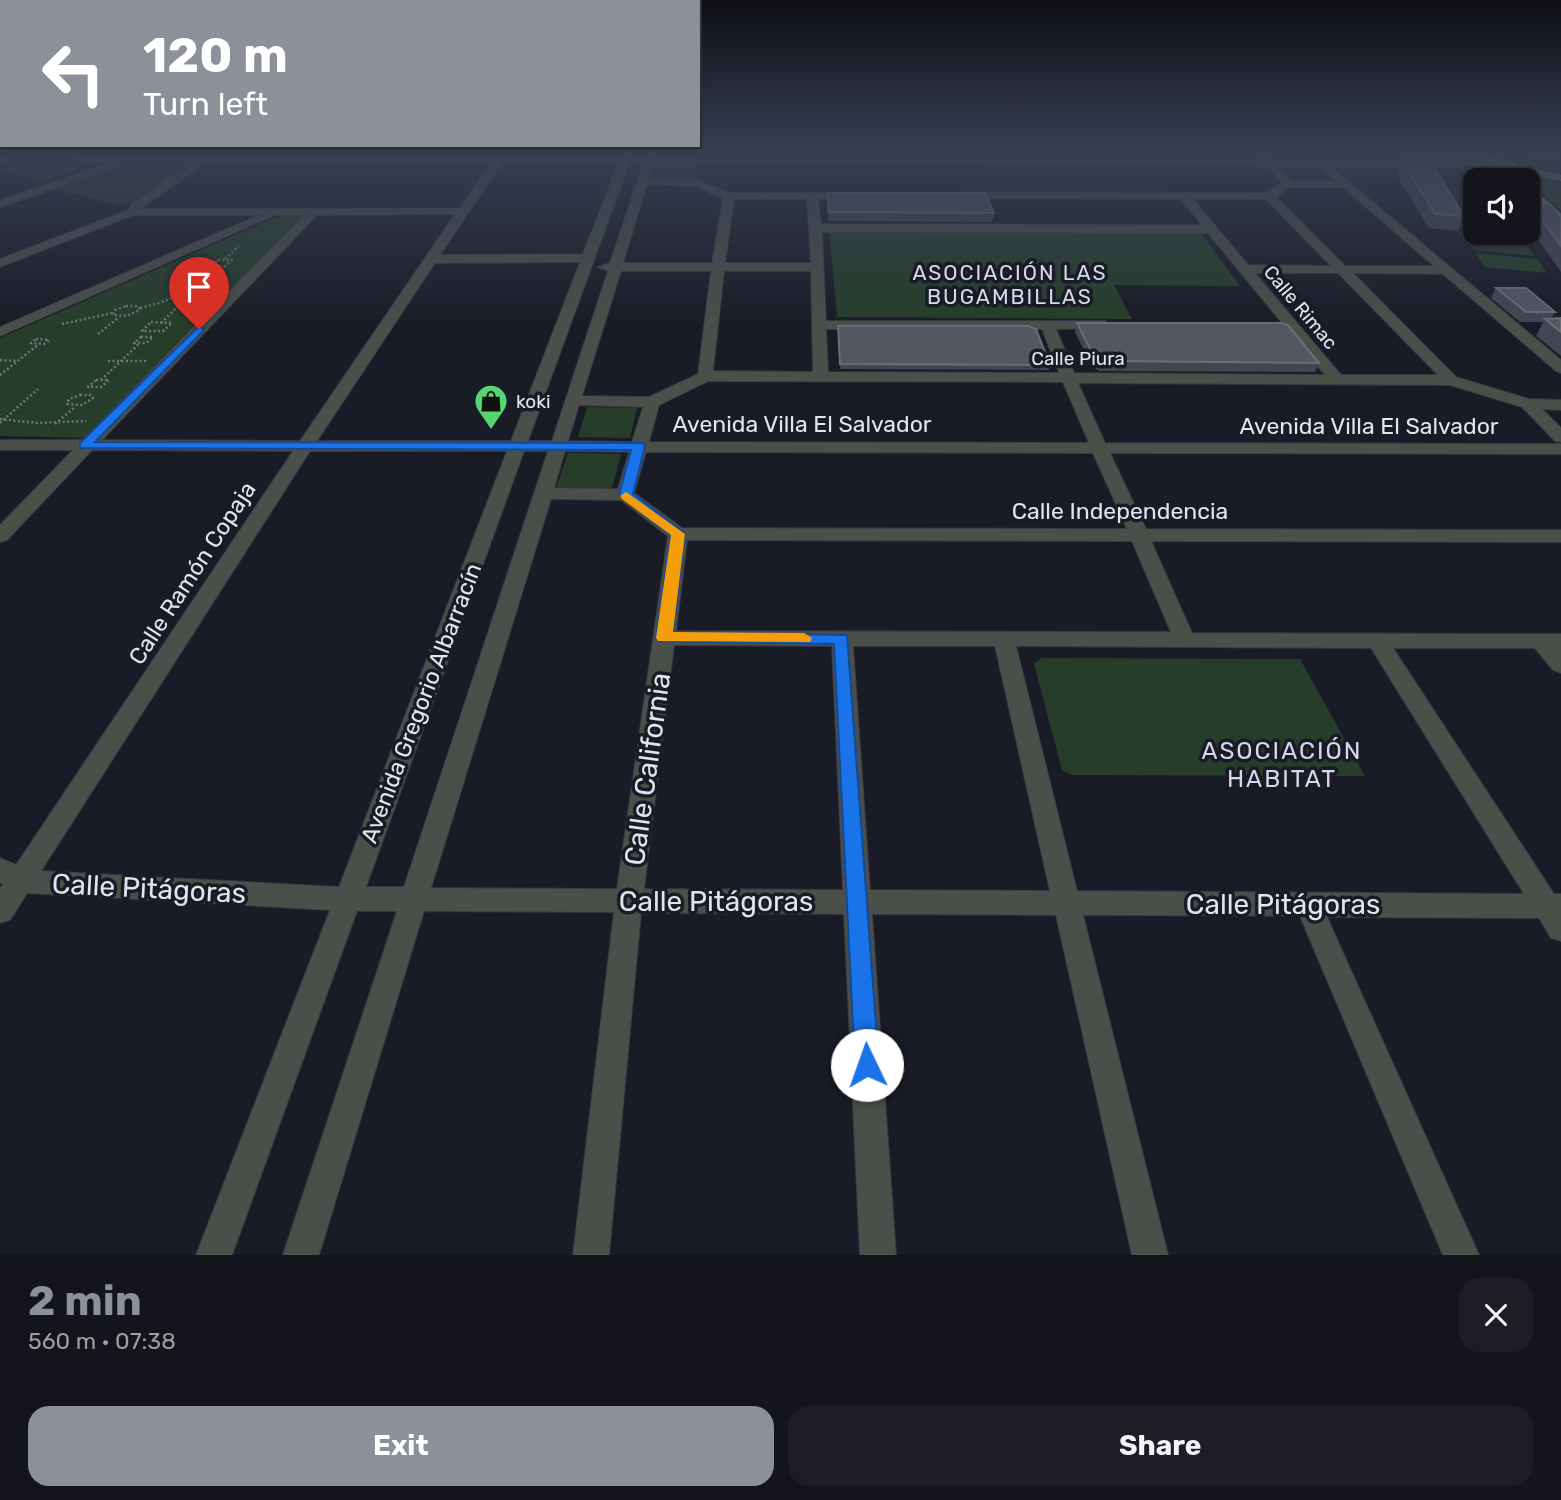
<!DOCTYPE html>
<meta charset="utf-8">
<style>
body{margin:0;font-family:Rubik,sans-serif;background:#1c1d25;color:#f1f3f6;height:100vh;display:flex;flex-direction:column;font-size:26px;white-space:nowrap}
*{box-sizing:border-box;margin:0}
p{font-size:23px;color:#9d9ea3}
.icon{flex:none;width:38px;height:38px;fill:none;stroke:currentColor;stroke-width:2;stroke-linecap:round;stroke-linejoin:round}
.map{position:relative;height:1255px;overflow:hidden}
.panel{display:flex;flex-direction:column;background:#13141c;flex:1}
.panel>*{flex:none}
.banner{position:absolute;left:0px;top:0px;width:700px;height:147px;box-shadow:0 2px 5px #0004,0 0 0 2px #32333b;background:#8c9099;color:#fff;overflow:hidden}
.controls{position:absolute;left:1463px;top:168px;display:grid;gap:14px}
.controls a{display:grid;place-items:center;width:77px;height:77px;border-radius:14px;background:#13141c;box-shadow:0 2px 5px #0004,0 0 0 2px #32333b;font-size:35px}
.pin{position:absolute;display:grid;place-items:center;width:60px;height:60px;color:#fff;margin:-72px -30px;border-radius:50% 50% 50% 0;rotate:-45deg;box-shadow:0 0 7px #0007}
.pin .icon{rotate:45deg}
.me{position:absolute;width:77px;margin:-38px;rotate:357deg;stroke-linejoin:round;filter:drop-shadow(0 0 5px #0008)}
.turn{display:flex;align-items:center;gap:24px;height:147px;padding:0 28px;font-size:32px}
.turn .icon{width:91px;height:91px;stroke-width:2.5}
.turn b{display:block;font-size:49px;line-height:60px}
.round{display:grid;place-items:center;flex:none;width:74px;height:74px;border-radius:21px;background:#1c1d25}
.overview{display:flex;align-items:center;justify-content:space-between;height:119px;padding:0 28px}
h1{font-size:42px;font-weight:700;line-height:52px;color:#8c9099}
.button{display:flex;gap:14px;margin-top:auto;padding:14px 28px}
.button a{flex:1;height:80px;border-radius:21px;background:#8c9099;color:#fff;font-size:28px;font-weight:700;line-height:80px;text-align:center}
.button a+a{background:#1c1d25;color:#f1f3f6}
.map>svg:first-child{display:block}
</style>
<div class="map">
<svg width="1561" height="1255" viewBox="0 0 1561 1255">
<rect width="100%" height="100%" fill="#191b26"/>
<path fill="#263e29" d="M1385 152H1460L1487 160 1406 161 1396 159Z
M1530 152 1561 154V173L1529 165 1520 159V156Z
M33 160 79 169 45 181 0 171Z
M134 161 192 164 123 206 53 189Z
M661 162H698L694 179H649L653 165Z
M1520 174 1561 181V210Z
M297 213 302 216 84 438 0 436V338L274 218Z
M829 230 1200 232 1240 286 1114 285 1132 319 837 317Z
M1466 237 1525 242 1534 256 1473 250Z
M1476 253 1537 259 1547 273 1484 267Z
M587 407 637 408 630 438 578 437Z
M568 453 621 454 612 488H556Z
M1042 658 1300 659 1365 776 1072 775 1062 770 1034 664Z"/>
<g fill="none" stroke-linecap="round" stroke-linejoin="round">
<defs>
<path id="minor" d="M15 152H30L0 163V157Z
M55 152 103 157 621 158 623 152H633L631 158H645L647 152H657L655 158 1263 159 1259 154 1268 152 1274 159 1510 161V165L1506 166H1330L1561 360V373L1556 371 1443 274 1353 273 1456 377 1529 399 1561 400V410L1542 409 1561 428V442L1555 441 1522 407 1450 385 1078 383 1105 443 1561 444V454L1110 453 1146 529 1561 530V542L1151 541 1192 633 1561 634V673L1553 670 1535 648H1393L1554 894H1561V941L1551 938 1539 918 1327 917 1479 1255H1443L1300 916 1083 915 1168 1255H1132L1056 915 872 914 896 1255H860L844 914 641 913 609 1255H573L614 912 424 911 319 1255H283L397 911H357L232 1255H196L330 910 27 893 10 920 0 923V888L3 884 0 882V858L16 865 293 451 92 450 7 540 0 542V525L73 450H0V440H83L304 215H275L0 336V327L259 215H133L0 267V259L128 210 132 203 191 163H117V167L0 207V200L109 163 71 160ZM205 163 490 164 460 208 140 209ZM501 164H618L583 254 440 255ZM629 164H643L610 263 598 267 608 271 552 441H528ZM653 164 1268 166 1282 183 1267 193 960 192 954 195 960 198 1181 199 1202 225 821 224 818 199 854 198 860 195 858 193H730L697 180 649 178ZM1279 166H1318L1335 181H1291ZM647 184 695 186 723 198 712 263H623ZM1290 187H1343L1434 266H1345L1276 197ZM734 199H807L811 263H725ZM1193 199H1266L1331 266 1248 265ZM455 214 300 441 102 440 317 215ZM822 232 1208 233 1325 375 1074 373 1056 329 1110 328 1112 325 1105 321H826ZM580 262 511 441H317L435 263ZM621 271H711L698 374 649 397 582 396ZM724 271H811L813 372 713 371ZM1255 273H1338L1438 375H1341ZM826 329H1042L1059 373 828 372ZM708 381 1063 382 1089 443 649 442 659 405ZM579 405 643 407 632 442 568 441ZM310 451H507L339 887 41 871ZM524 451H548L404 887H366ZM565 451 629 452 618 489 554 488ZM646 452 1093 453 1127 529 682 528 634 493ZM551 499 621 500 668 536 617 889 431 888ZM687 540 1132 541 1171 632 676 631ZM674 645 832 646 843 890 644 889ZM853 646H995L1050 891 870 890ZM1016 646 1371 648 1524 894 1077 891Z"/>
<path id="major" d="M1462 152H1478L1493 156 1494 152H1504L1503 156 1519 166 1561 175V181L1512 170Z
M1528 184 1561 214V224L1528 193Z"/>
</defs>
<use href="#minor" stroke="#353742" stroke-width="2"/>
<use href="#major" stroke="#353742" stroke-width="2"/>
<path stroke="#71737d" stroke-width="2.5" stroke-dasharray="2 2.5" stroke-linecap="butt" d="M225 259 239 246
M218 260H232L225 266H210Z
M181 290H214
M126 306H137L140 310 126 316 113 315 115 310Z
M140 308C170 300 181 300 188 268
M151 322 172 323 163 331H142Z
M161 323 219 266
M62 324 113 313
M98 334 119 317
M141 337H153L146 343H134Z
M36 339 49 340 44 344 31 343Z
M0 360 17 361
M108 361H146
M0 375 39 344
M96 380H109L101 387H88Z
M101 380 140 343
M80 395H90L93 398 82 405 67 404 69 399Z
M0 419 37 423 86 421
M0 423 38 389
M55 424 75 407"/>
<use href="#minor" fill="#4a4f4a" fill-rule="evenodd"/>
<use href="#major" fill="#788278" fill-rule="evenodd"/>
</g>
<path fill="#434552" d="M1402 162 1464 216 1458 231 1429 228 1397 175Z
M1528 190 1541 207 1561 217V272L1537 238 1523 237 1520 233H1528Z
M827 193 994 213 992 222 828 221Z
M1496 288 1555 312 1551 319 1561 318V356L1536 336 1543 322H1520L1491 298Z
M1077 323 1319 363 1315 372 1100 371 1092 367 1075 332Z
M838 326 1050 365 1049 370 840 369Z"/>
<path fill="#2b2d39" d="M0 152H11L0 155Z"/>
<path fill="#545662" stroke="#6b6d78" stroke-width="2" d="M1402 162 1432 164 1464 216 1435 214Z
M1511 170 1520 180H1498Z
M1528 190 1541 207 1548 202 1561 217V246L1545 224 1531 222 1528 219Z
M827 193H985L994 213 829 212Z
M1496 288H1526L1555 312H1526Z
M1561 318V332L1545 319Z
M1077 323H1281L1288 325 1319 363 1103 361 1094 357Z
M838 326H1029L1036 329 1050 365 840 364Z"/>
<linearGradient id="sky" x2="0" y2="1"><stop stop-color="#0e0f15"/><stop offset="0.46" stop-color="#383f52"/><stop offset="1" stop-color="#383f52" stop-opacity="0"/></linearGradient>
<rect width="1561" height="328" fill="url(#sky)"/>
<path fill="#1a73e8" stroke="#114b97" stroke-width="2" d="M199 326 204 329 203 331 95 442 643 443 645 446 633 494 685 534 673 632 847 635 879 1065 875 1073 867 1076 858 1073 855 1065 834 644 658 641 656 638 671 535 619 495 631 450 80 448V443Z"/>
<path fill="#f59e0b" d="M626 492 685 534 673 632 804 633 812 638 810 642 658 641 656 638 671 535 622 499 620 496Z"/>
<defs>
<symbol id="shop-pin" viewBox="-11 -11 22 30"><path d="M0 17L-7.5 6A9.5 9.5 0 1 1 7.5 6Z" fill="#56d671" stroke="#191b26"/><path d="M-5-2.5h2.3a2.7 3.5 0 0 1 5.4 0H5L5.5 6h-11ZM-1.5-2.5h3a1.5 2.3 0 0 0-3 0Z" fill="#111"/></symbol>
</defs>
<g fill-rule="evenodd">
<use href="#shop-pin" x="472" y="382" width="38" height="52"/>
</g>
<g text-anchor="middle" stroke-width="7" stroke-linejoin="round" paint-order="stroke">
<g font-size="19" fill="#e3e5ed" stroke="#191b26">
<text transform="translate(1301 307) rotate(50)" y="7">Calle Rimac</text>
<text x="1078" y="365">Calle Piura</text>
</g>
<g font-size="19" fill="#e3e5ed" stroke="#191b26" text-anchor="start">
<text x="516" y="408">koki</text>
</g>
<g font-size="21" letter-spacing="2" fill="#d5d8e8" stroke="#191b26">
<text x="1010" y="280">ASOCIACIÓN LAS<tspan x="1010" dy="24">BUGAMBILLAS</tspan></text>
</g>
<g font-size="23" fill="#e3e5ed" stroke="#191b26">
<text x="802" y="432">Avenida Villa El Salvador</text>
<text x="1369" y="434">Avenida Villa El Salvador</text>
<text x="1120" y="519">Calle Independencia</text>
<text transform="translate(192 573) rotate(-57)" y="8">Calle Ramón Copaja</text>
<text transform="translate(421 703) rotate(-69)" y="8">Avenida Gregorio Albarracín</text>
</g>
<g font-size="24" letter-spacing="2" fill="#d5d8e8" stroke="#191b26">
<text x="1282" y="759">ASOCIACIÓN<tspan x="1282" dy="28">HABITAT</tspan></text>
</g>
<g font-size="28" fill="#e3e5ed" stroke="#191b26">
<text transform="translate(647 769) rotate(-82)" y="10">Calle California</text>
<text transform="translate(149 888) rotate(3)" y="10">Calle Pitágoras</text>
<text x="716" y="911">Calle Pitágoras</text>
<text x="1283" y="914">Calle Pitágoras</text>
</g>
</g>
</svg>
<div class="controls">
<a><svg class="icon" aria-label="sound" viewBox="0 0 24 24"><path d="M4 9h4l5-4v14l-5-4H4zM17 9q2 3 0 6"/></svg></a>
</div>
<div class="pin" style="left:199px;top:329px;background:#d93025"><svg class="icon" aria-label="arrive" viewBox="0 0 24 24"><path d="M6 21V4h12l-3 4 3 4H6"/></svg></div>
<svg class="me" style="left:867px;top:1065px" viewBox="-20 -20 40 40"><circle r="19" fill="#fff"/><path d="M0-13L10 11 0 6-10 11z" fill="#1a73e8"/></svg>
<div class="banner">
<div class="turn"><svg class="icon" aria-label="left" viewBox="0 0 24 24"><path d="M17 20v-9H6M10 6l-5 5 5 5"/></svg><div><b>120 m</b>Turn left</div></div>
</div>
</div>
<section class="panel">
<div class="overview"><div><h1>2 min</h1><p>560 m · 07:38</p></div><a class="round"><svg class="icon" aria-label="close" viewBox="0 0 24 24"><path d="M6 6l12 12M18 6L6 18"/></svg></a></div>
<div class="button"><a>Exit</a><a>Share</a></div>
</section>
